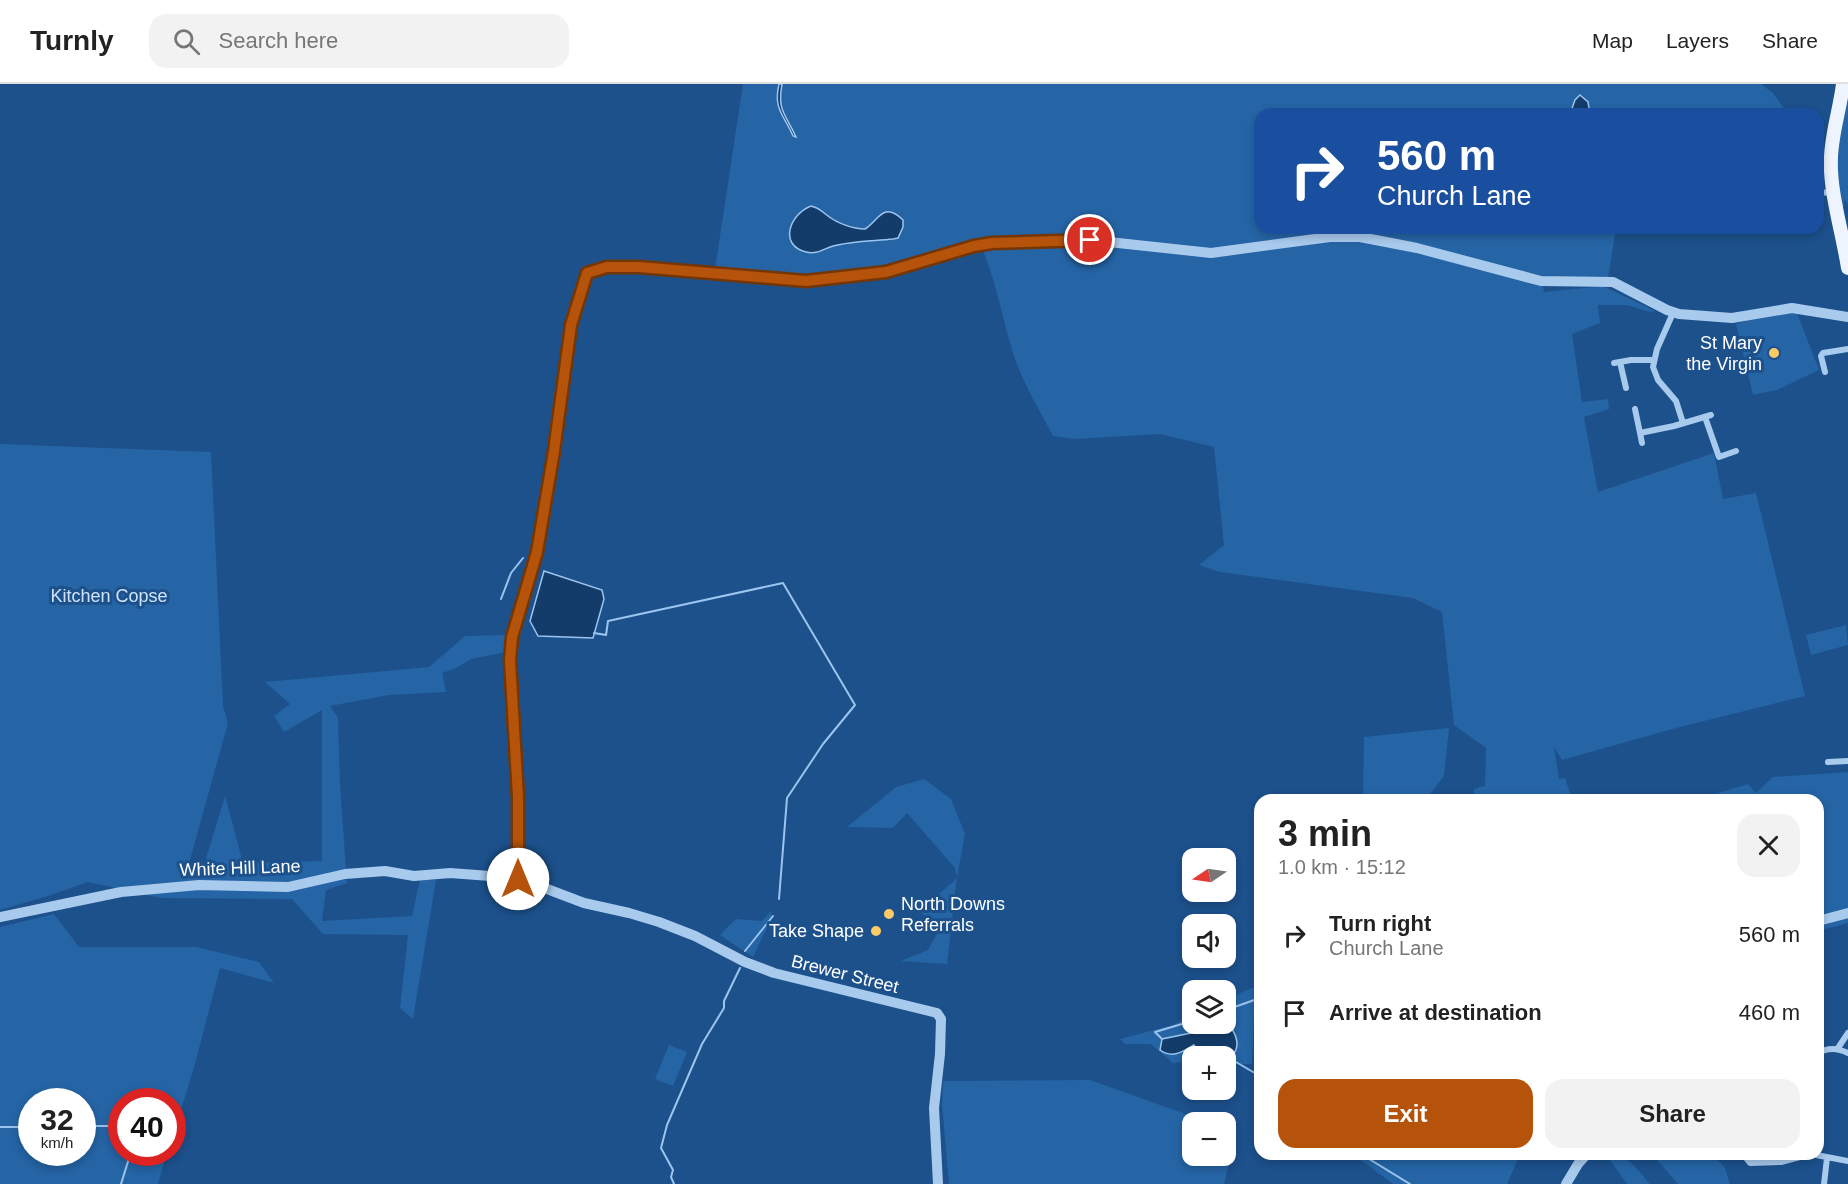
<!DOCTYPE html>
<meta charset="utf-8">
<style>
body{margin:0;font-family:Arial,sans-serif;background:#f2f2f2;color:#222;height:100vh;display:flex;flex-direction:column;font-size:22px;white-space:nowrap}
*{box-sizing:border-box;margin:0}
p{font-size:20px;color:#767676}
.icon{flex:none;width:33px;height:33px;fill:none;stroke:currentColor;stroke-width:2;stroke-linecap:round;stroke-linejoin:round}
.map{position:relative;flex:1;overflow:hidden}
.side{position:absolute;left:1254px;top:710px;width:570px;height:366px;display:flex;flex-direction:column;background:#fff;border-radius:18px;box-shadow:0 3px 9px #0003}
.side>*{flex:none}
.hud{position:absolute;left:1254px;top:24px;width:570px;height:126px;border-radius:18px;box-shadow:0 3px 9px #0003;background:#1a4fa0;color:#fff;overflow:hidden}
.needle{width:39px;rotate:257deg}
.controls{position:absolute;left:1182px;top:764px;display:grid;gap:12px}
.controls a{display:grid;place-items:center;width:54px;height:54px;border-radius:12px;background:#fff;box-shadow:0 3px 9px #0003;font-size:30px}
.speed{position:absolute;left:18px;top:1004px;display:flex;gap:12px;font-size:30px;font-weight:700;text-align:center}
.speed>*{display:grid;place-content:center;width:78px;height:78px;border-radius:50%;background:#fff;box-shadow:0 3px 9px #0003;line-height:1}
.speed small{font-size:15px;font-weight:400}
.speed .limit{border:9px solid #d22;background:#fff;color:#111}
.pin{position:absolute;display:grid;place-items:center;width:51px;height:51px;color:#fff;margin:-26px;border:3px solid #fff;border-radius:50%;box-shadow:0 2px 6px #0007}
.me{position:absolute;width:66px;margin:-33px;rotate:0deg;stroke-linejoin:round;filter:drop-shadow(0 0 4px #0008)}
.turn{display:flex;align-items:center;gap:21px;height:126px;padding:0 24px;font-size:27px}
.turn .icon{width:78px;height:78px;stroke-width:2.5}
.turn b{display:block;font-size:42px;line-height:51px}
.round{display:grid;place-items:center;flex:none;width:63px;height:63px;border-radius:18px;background:#f2f2f2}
.summary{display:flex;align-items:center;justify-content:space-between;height:102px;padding:0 24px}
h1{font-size:36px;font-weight:600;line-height:45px}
.button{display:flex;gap:12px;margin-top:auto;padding:12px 24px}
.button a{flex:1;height:69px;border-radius:18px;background:#b45309;color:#fff;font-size:24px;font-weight:600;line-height:69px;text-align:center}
.button a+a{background:#f2f2f2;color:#222}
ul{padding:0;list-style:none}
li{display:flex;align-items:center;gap:18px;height:78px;padding:0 24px}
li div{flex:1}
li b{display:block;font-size:22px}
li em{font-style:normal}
header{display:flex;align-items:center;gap:36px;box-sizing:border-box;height:84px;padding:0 30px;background:#fff;border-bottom:2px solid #e0e0e0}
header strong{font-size:28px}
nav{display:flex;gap:33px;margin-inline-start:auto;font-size:21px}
.search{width:420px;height:54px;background:#f2f2f2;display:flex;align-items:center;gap:15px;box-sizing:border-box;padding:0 21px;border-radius:18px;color:#767676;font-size:22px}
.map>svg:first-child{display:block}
</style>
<header>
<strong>Turnly</strong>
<div class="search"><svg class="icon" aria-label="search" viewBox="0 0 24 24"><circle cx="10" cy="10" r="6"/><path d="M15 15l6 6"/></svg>Search here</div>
<nav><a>Map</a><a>Layers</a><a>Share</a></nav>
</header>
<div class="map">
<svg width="1848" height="1100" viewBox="0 0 1848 1100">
<rect width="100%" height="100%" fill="#1c518c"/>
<path fill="#2564a5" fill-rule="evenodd" d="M743 0H1761L1773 9 1788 30H1260V144H1616L1608 195 1543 202 1544 208 1603 202 1655 227 1650 228 1627 221H1598L1600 239 1572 250 1582 318 1608 315 1609 325 1584 333 1598 408 1714 369 1723 415 1756 409 1805 612 1676 644 1562 676 1554 663 1559 695 1565 694 1572 715 1500 716 1496 712 1498 715H1474V705L1485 702 1486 664 1454 641 1442 528 1413 514 1220 488 1199 481 1224 461 1214 363 1160 350 1075 355 1053 352C1039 325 1022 298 1013 269 1001 231 995 189 977 154L880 182 829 191 715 185Z
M1848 8V121L1844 114V123H1842L1837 99 1836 68Z
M1772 229H1797L1819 286 1777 306 1753 311 1736 240Z
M0 360 211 368 223 622 228 639 188 783 204 781 225 712 243 779 322 777V626L284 648 274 632 290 620 265 598 429 583 465 552 506 551V568L471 575 456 584 442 589 446 608 389 611 330 622 338 634 340 701 347 799 326 806 322 837 412 832 420 796H436L413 935 400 924 408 851 323 850 292 815 161 814 88 798 48 812 0 826Z
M1846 541 1848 561 1811 571 1806 551Z
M1449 644 1444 692 1430 710 1434 715H1363L1364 653Z
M1848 688V839L1818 847V716H1695L1748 700 1756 709 1773 693Z
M924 695 951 715 965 750 957 793 947 880 901 877 928 866 939 846 920 827 957 794 955 784 907 729 893 744 847 743 896 703Z
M771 827 772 833 753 873 720 851 736 835 762 837Z
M54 830 79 863H196L259 878 274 899 220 884 195 980 173 1052 172 1017H122V1068H167L158 1100H0V843ZM32 1017H82V1068H32Z
M1260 901V931L1254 934 1252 980H1226V972L1229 974V941L1224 939H1226V915Z
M1192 930V939H1213L1196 943 1191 949 1165 954 1194 961 1196 967 1225 972H1192V977L1173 979 1151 960H1125L1120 955 1173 941Z
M669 961 687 968 673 1002 655 995Z
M1090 996 1208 1038H1192V1071H1226V1044L1237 1048 1224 1100H949L942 1021 943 997Z
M1353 1070H1520L1507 1100H1393Z
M1610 1070C1627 1069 1640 1089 1650 1100H1627L1610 1076Z
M1652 1070H1712L1725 1084 1730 1100H1678Z"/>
<path fill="#133c6a" stroke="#9bc5ef" stroke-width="1.5" d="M779 0H782C777 28 786 30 796 53L793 52C784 31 773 25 779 0Z
M1580 11 1588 18 1590 30H1570L1575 16Z
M811 122C820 124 821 127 828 132 837 139 853 145 865 145 879 136 883 117 903 136V143L898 154 893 155C874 157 851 157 833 162 823 165 817 171 806 168 778 161 790 130 811 122Z
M544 487 602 506 604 515 593 554 538 552 530 537Z
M1210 939 1229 941C1237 951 1242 965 1229 974L1219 970 1198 969 1194 961C1182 968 1172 975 1160 966L1162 955 1191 949 1196 943Z"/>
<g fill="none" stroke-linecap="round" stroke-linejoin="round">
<path stroke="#9bc5ef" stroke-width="2" d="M501 515 511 489 523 474
M594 549 606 551 608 537 783 499 855 621 823 660 787 714 779 815
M745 867 773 832
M1226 926 1260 914
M1162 955 1155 948 1192 937
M1229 974 1260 992
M82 1042H111
M0 1043H32
M1361 1070 1410 1100
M121 1100 131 1068
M674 1100 671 1093 673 1086 661 1064 667 1041 702 960 724 924V917L740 884"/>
<path stroke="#a8caed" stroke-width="6" d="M1818 108 1832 109
M1673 229 1657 265 1653 283 1658 296 1676 317 1683 339
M1620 278 1626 304
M1614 279 1631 276H1654
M1825 288 1821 272 1823 269 1848 265
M1635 325 1640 349 1674 342 1711 331
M1705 333 1719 373 1736 367
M1640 349 1642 359
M1828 678 1848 677
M1838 964 1848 949
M1818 969C1828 963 1838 964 1848 969
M1743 1070 1750 1079 1781 1078 1811 1070 1848 1077
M1824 1100 1827 1074"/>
<path stroke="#a8caed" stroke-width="10" d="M518 794V713L510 576 512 553 537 468 554 367 571 241 587 189 607 183H639L806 197 886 188 974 162 992 159 1090 156 1211 169 1330 153H1360L1417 164 1541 197 1613 198 1667 226 1679 230 1732 234 1792 224 1848 233
M0 833 121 808 199 801 288 803 345 790 385 787 414 792 450 789 518 794 584 819 629 829 659 838 695 852 745 878 774 889 937 929 941 935 940 970 934 1024 938 1100
M1818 837 1848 829
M1566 1100 1578 1080 1587 1070"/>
<path stroke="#eef5ff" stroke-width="14" d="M1843 0C1840 25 1832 48 1831 73 1829 107 1843 150 1848 184"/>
</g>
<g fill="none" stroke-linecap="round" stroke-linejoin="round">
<defs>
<path id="route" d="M518 795V713L510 576 512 553 537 468 554 367 571 241 587 189 607 183H639L806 197 886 188 974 162 992 159 1090 156"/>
</defs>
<use href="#route" stroke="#753606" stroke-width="15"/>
<use href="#route" stroke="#b45309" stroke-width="10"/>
</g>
<g fill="#fdcb66" stroke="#1c518c" stroke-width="2">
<circle cx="1774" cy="269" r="6"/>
<circle cx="889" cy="830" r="6"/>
<circle cx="876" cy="847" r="6"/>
</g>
<g text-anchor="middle" stroke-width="6" stroke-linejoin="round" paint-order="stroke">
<g font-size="18" fill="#fff" stroke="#1c518c" text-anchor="end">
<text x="1762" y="265">St Mary<tspan x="1762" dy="21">the Virgin</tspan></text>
<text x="901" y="826" text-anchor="start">North Downs<tspan x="901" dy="21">Referrals</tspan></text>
<text x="864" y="853">Take Shape</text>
</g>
<g font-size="18" fill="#cee3f9" stroke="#1c518c">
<text x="109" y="518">Kitchen Copse</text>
</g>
<g font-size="18" fill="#fff" stroke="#1c518c">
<text transform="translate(240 784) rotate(-2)" y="6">White Hill Lane</text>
<text transform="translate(845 890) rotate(14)" y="6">Brewer Street</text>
</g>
</g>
</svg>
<div class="controls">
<a><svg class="needle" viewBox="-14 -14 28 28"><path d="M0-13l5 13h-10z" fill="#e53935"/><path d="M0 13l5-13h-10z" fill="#767676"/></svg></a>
<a><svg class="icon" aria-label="sound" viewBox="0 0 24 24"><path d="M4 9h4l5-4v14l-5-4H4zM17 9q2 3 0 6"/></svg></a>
<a><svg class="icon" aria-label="layers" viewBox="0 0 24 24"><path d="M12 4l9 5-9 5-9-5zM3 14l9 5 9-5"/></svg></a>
<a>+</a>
<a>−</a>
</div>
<div class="speed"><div>32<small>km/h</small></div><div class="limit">40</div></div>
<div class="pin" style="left:1090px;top:156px;background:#d93025"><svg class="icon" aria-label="arrive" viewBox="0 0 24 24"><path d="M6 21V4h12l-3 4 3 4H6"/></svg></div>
<svg class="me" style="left:518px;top:795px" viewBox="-20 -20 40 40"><circle r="19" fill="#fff"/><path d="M0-13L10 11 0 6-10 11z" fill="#b45309"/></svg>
<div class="hud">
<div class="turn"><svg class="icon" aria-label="right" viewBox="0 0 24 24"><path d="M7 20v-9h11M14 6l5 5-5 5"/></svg><div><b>560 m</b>Church Lane</div></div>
</div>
<section class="side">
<div class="summary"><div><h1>3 min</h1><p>1.0 km · 15:12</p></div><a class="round"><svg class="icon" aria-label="close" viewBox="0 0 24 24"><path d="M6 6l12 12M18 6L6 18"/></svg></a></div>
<ul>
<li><svg class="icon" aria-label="right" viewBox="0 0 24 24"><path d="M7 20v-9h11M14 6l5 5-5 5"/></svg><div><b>Turn right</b><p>Church Lane</p></div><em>560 m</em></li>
<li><svg class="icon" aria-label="arrive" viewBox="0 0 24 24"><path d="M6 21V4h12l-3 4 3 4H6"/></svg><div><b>Arrive at destination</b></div><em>460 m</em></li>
</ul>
<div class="button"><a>Exit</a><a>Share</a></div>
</section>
</div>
